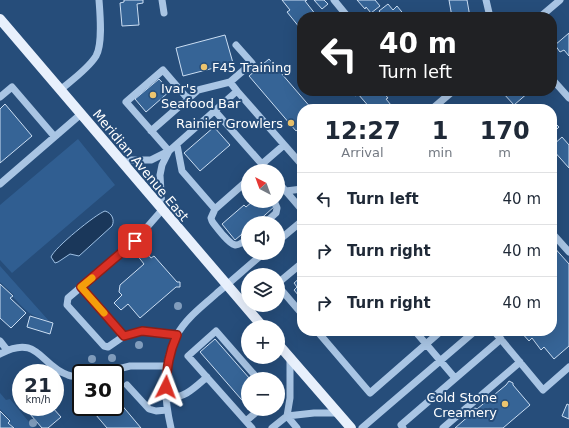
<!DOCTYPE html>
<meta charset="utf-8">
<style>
body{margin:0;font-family:"DejaVu Sans",sans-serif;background:#f2f2f3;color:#1f2937;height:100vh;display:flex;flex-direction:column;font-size:15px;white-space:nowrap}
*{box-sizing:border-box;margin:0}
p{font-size:13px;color:#747a83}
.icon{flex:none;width:22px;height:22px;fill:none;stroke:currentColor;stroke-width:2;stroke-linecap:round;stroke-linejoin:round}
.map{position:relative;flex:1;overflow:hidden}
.sheet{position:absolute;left:297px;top:104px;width:260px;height:232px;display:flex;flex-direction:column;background:#fff;border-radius:16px;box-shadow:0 4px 16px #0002}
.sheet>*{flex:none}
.banner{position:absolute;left:297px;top:12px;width:260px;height:84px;border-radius:16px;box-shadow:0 4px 16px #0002;background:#202124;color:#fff;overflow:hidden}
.needle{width:26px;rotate:319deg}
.controls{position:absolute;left:241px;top:164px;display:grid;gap:8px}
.controls a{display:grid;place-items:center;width:44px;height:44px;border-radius:50%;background:#fff;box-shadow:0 4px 16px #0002;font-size:20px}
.speed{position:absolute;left:12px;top:364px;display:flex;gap:8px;font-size:20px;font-weight:700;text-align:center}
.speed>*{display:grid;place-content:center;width:52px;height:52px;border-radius:50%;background:#fff;box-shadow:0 4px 16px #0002;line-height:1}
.speed small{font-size:10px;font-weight:400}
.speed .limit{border:2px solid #111;border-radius:6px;background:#fff;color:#111}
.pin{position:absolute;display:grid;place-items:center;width:34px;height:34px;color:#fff;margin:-17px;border-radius:8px;box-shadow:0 2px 6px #0006}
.me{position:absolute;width:44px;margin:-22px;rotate:3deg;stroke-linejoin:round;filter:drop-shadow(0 0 3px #0008)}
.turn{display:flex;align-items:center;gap:14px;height:84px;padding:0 16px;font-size:18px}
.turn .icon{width:52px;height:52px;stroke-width:2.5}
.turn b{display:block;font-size:28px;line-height:34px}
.eta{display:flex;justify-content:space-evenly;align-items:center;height:68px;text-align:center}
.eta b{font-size:24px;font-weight:800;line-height:28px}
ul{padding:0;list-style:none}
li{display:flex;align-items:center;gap:12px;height:52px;padding:0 16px;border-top:1px solid #e0e1e3}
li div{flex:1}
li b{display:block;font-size:15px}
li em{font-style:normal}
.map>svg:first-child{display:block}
</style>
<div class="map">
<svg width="569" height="428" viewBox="0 0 569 428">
<rect width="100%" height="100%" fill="#264d7a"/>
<path fill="#305e91" d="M78 139 115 185 12 273 0 260V205Z
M0 266 49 321C30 316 26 311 13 297L14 295 0 282Z
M0 393 6 400 10 399 34 428H15L9 423 11 420 0 409Z"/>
<path fill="#1a375a" stroke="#9dc0e4" d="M105 211C112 213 115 220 112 226L79 256 70 254 58 262 55 263 51 257C54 248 96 214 105 211Z"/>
<path fill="#366496" stroke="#cbdef3" d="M124 0H143V3L137 4 139 25 122 26 120 3 124 2Z
M282 0H307L305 1 316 15 319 13 322 17H302V27L300 28 287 12 290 10Z
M314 0H324L328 4 322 9Z
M357 0H375L380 6 371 13 366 7 365 9Z
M449 0H467L470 17H452Z
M388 4 393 10 397 6 406 17H384L379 11Z
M569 33V56L564 50 560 52 555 45Z
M225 35 233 63 183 76 176 48Z
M269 59 312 109H302V126L296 131 249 76Z
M159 79 170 91 146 112 135 99Z
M350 91H382L388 98 386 99 391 105 387 109H380L378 107 376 109H371L358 94 355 96Z
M505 91H527L529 92 514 105 503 93Z
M5 104 32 136 0 163V109Z
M552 120 559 127 552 134Z
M214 127 230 145 200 171 184 153Z
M562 137 569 145V168L552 149V146Z
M253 201H271L275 206 256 223H248V229L235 240 222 224 244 205 246 207Z
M552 245 569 264V346L554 359 544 347 541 350 532 338 529 341 520 331H552Z
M144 249 151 258 154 256 177 282H180V287H176L140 318 128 304 121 310 114 303 122 295 119 292 120 285 144 264 137 255Z
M302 276V294L299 296 294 290 297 287 294 283Z
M0 284 13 296 10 298 26 313 11 328 0 318Z
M30 316 53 323 50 334 27 327Z
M215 339 250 379H248V407L200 352Z
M509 381 513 383V385L530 405 503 428H455L471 414 470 413 472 410 475 408 477 409 506 385Z
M115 397 141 428H107L90 408 91 407H115Z
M567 404 569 405V419L562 416Z
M24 407H52L61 417 48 428H42Z
M0 411 10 421 8 423 14 428H0Z"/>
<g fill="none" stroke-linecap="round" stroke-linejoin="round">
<path stroke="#a9c5e4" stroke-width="7" d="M162 0 164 13
M334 0 348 17
M486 0 490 17
M540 17 560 0
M552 79 569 98
M230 82 252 63 236 45
M60 90C72 80 88 69 96 56 103 44 100 14 99 0
M0 97 12 87 54 136
M188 99 163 70 126 102 169 151 237 91 302 165
M432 109 453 91
M215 111 268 171
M151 131 198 90 230 82 237 91
M177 145 182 171 215 209 248 180
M262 164 284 145
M278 182 302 210
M0 184 81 114
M286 191 302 189
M215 209 211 218 212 221C215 226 219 230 222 234 232 245 235 250 248 238
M265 223 276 213 277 208 274 201
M552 233 569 252
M278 241 302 221
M278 283 302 263
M278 286 302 314
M81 287 135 241 162 210 160 175 162 165 169 151 151 160H120
M317 331 370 393 441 331
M415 331 455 378
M494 331 543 390 569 367
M124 336 81 287 68 298 67 305 104 346 108 347 124 336 142 331 177 335
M0 341 7 350
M0 354C39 333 40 366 68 375 72 377 77 376 81 376
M290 358V398L287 416 314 413H338
M102 373 130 366H167
M127 385 149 409 156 411 167 410
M166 399C186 397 192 390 207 377
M246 421 260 409
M171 428C164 398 162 363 177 335 186 318 203 306 217 293 233 280 248 266 264 253
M252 428 188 356 216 331 258 379
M272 428 287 416 297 428
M362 428 475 331
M403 428 401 425 501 339
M443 428 520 362"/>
<path stroke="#e8f0fc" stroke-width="10" d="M0 19 263 327
M278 344 351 428"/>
</g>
<g fill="#819dbd">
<circle cx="178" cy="306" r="4"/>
<circle cx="139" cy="345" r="4"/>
<circle cx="112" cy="358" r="4"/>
<circle cx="92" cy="359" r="4"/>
<circle cx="33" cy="423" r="4"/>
</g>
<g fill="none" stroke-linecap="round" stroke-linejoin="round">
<defs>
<path id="route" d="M135 241 81 287 124 336 142 331 177 335C169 353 167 367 166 387"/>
</defs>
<use href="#route" stroke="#8d1f18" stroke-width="10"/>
<use href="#route" stroke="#d93025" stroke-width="7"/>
<path stroke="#f59e0b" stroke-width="7" d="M92 278 81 287 104 313"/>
</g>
<g fill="#ecc46e" stroke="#264d7a" stroke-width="1.5">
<circle cx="204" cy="67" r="4"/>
<circle cx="153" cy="95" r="4"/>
<circle cx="291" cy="123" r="4"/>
<circle cx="505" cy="404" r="4"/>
</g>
<g text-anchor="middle" stroke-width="4" stroke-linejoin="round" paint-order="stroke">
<g font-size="13" fill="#fff" stroke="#264d7a" text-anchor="start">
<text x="212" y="72">F45 Training</text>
<text x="161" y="93">Ivar's<tspan x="161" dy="15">Seafood Bar</tspan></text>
<text x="283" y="128" text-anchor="end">Rainier Growlers</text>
<text x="497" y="402" text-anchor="end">Cold Stone<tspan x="497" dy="15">Creamery</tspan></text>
</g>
<g font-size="13" fill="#fff" stroke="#264d7a">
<text transform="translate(141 165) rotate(50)" y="5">Meridian Avenue East</text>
</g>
</g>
</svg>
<div class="controls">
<a><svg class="needle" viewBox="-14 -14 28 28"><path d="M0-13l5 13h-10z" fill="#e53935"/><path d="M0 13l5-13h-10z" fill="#747a83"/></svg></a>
<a><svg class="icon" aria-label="sound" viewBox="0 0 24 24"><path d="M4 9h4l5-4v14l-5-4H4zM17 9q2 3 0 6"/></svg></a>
<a><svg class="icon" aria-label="layers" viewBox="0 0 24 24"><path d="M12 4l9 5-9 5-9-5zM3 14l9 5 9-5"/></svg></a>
<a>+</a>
<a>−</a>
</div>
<div class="speed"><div>21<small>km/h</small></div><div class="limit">30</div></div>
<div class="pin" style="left:135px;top:241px;background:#d93025"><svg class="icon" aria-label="arrive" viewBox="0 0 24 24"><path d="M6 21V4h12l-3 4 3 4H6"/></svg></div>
<svg class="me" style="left:166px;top:387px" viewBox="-20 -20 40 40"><path d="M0-17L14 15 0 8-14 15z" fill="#d93025" stroke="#fff" stroke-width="4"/></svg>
<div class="banner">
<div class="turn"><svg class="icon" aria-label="left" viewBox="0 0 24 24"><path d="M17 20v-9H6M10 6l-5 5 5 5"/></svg><div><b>40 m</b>Turn left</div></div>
</div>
<section class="sheet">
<div class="eta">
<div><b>12:27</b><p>Arrival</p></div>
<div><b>1</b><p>min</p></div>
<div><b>170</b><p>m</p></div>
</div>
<ul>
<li><svg class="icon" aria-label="left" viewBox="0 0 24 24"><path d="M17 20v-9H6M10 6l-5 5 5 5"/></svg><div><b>Turn left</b></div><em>40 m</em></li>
<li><svg class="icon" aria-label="right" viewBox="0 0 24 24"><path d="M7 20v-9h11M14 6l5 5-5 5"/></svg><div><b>Turn right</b></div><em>40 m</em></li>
<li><svg class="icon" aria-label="right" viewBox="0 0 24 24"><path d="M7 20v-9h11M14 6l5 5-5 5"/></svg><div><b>Turn right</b></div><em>40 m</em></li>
</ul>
</section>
</div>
